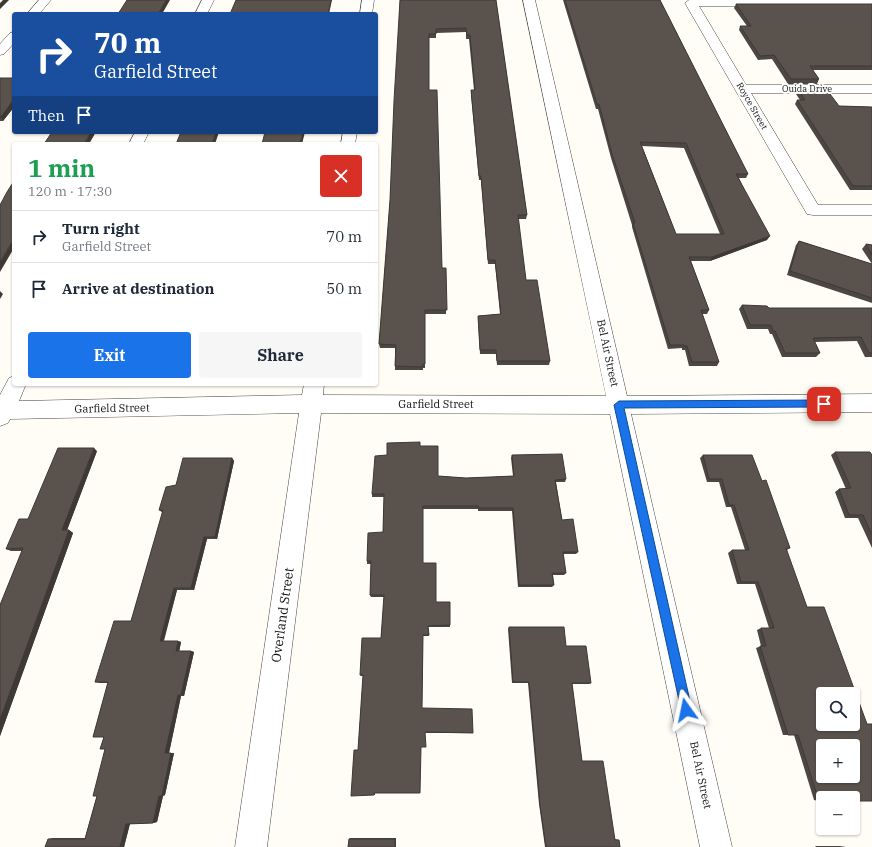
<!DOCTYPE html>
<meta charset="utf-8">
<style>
body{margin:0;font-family:"IBM Plex Serif",serif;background:#f6f6f7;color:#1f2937;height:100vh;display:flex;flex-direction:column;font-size:15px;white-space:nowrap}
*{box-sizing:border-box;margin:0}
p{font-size:13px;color:#747a83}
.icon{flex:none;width:22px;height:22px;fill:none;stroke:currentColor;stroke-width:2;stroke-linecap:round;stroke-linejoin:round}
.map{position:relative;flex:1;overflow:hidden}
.sheet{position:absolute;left:12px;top:142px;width:366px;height:244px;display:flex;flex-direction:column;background:#fff;border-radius:4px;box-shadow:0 1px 3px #0004}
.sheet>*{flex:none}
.top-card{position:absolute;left:12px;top:12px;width:366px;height:122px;border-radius:4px;box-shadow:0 1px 3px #0004;background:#1a4fa0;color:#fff;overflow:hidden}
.fabs{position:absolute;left:816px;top:687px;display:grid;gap:8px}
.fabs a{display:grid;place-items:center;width:44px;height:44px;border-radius:4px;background:#fff;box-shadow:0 1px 3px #0004;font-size:20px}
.pin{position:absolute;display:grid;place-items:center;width:34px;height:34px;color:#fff;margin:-17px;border-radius:8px;box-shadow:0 2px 6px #0006}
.me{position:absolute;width:44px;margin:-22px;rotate:348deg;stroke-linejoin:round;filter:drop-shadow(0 0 3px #0008)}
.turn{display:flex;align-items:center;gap:14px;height:84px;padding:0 16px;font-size:18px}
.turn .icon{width:52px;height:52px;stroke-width:2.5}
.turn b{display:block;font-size:28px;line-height:34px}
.then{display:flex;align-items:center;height:38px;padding:0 16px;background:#0003;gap:8px;font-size:15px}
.round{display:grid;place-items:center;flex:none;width:42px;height:42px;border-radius:4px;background:#f6f6f7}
.head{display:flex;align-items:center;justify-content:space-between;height:68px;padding:0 16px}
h1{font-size:24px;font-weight:700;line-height:30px;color:#1e9e55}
.button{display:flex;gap:8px;margin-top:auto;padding:8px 16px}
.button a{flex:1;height:46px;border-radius:4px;background:#1a73e8;color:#fff;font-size:16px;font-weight:700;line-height:46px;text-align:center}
.button a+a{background:#f6f6f7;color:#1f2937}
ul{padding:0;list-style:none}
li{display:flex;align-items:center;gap:12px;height:52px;padding:0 16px;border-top:1px solid #e0e1e3}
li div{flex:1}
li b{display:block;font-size:15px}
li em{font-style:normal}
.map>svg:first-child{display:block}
</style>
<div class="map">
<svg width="872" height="847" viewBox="0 0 872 847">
<rect width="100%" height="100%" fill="#fffdf5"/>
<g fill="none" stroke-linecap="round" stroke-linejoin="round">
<defs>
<path id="minor" d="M39 0H51L39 14H27Z
M202 0H214L207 14H195Z
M362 0H374L372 14H360Z
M523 0H535L627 396 872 394V412L631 414 732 847H700L610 414 321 413 267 847H235L299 413 10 419 8 423 0 426V395L9 378 14 376V384H26L19 401 302 395 304 384H324L323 395 606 396Z
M872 0V6H699L746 85H872V93H751L818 205H872V215H813L807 214 685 3 689 0Z
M14 32V43L4 54 0 55V44L10 33Z
M135 132H149L143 144H129Z
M343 132H357L355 144H341Z"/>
</defs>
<use href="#minor" stroke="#444" stroke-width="1"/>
<use href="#minor" fill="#fff" fill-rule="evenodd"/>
</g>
<path fill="#4d4742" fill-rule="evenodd" d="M400 0H496L527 215 526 219H518L526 280 550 361 549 365H497L496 354H480L478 320V316L500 314 495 264H488L481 180H479L471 94V90H474L469 39H466V32L436 33V38H429V90L442 268H446V314H425V368H423V370H395V348H380L379 344 390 200Z
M563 0H660L748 174 746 178H739L767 240 710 261H691L709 310 707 314H702L719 362 717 366H689L685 350H682V348L668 349 632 227V225L611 158 598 109H596ZM642 146 684 148 720 234H676Z
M736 4H872V70H813L819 79 817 84H788L772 59 758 60 739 30 740 26H747L734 8Z
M0 78H14V107L3 121H0Z
M798 90 839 106 872 107V190H850L795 104 797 100H800L796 94Z
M799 241 872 264 862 249 866 244 872 245V303L787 275 796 245Z
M742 305 769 308H872V357H865L857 341 814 342 820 353 816 357H782L772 334H770L768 329H747L739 309Z
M421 446 438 476 466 478 513 476 511 458 512 455 566 479 565 482H556L562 520 578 552 576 554H563L566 573 564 575H553L554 585 552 587H518L512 511H478V509H423V563L436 602 450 625V627H428L429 636H423L422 708 473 733H425L421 747 375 793V795H374L358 750 363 676H361L360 675 381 638 384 597H371L370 595 371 564H367V561L383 532 384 497H372V494L387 455Z
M97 451 67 530H69L73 533 0 736V605L22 551H11L6 549 28 519Z
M835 452 872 455V548L858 518H845L835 492 839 489H846L831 455Z
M703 455 762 481 790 548 787 550 819 801 814 800 794 735H783L756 648 761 646 757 630 761 628H769L755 584H737L728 553 732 550H745L731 507H726L719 482H707L700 458Z
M232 458 234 461 217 539H207L194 590H177L164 641H178L181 642 179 651H191L194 652 184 696H181L169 753H174L165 795 163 796 157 822 153 823 130 824 124 847 48 839 53 838H85L97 796 105 749 103 737H93L108 683H100L95 682 131 621 163 513 159 510 176 485Z
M509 627 566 646 591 683 589 684H572L582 761 615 839 619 840 620 847H545L539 804 528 683H512L508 629Z
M350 838H396V847H348L349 839Z
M815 846H840L846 847H816Z"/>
<path fill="#3f3936" d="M3 0H9L0 9V3Z
M166 0H170L162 14H158Z
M331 0H332L329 14H328Z
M14 99V107L3 121 1 117Z
M91 132H96L89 144H84Z
M216 132H219L215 144H212Z
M303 132H305L302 144H300Z
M770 236 767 240 710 261 712 257Z
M12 242 14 245V248L0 272V262Z
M0 291 3 294 0 299Z
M94 448 97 451 66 533 62 530Z
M232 458 234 461 217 539 215 537Z
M69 530 73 533 0 736V720Z
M204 537 207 539 194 590 191 588Z
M174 588 177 590 163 642 160 641Z
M178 641 181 642 179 653 176 651Z
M191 651 194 652 184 696 181 695Z
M178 695 181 696 169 753H165Z
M171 753H174L165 795 163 796 157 822 153 823 159 796Z
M130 823 124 847H120L126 824Z"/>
<path fill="#5a524d" stroke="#3f3936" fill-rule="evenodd" d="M127 0H166L158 14H118Z
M236 0H331L328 14H230Z
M400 0H496L527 215H518L526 280H537L550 361H497L496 350H480L478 316 501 314 495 260H488L481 176H479L471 90H475L470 35H467L466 28 436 29V34H429V90H437L442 268H446L447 310H425V364H423L422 367 395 366 396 345 379 344 390 200 394 101Z
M565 0H660L748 174H736L770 236 712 257H689L709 310H701L719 362H692L687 346H684V345H670L633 223H635L612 154 599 104H597ZM640 142 686 143 724 234H676Z
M736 4H872V66H810L819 79H791L774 55 760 56 740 26H751Z
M0 78H14V99L1 117H0Z
M798 90H827L839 106 872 107V186H853L797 100H805Z
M52 132H91L84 144H44Z
M181 132H216L212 144H176Z
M265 132H303L300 144H262Z
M14 181V242H12L0 262V205L7 192Z
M799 241 872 264V298L790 271Z
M866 244 872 245V255Z
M742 305 767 306 769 308H872V353H869L861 337 813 338 820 353H785L775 331H773L771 325H750Z
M420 442V446H438V476L466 478 514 476 512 455 562 454 566 479 555 480 562 520 573 519 578 552H563L566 573H552L554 585H519L513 508H479L478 506H423V563H436V602H450V625L428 626 429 635H423L422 708 472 709 473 733 425 732 426 747H421L420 793H374V795L351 796 354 750H358L363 675H360L362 638H381L384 595H370L371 561H367L368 533 383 532 384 494H372L375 456 387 455V443Z
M58 448H94L62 530H69L0 720V605L23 548 6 549 19 519H28Z
M835 452H870L872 455V535L863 515H849L839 489 851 488Z
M703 455H752L762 481 766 480 790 548H786L807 607H824L867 724H872V801H853V798H823V801H819L798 735H788L760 646H766L761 628H774L758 582H741L732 550H749L734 505H729L722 479H709ZM823 694H853V724H823ZM823 746H853V776H823Z
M183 458H232L215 537H204L191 588H174L160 641H178L176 651H191L181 695H178L165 753H171L162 796H159L153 823 126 824 120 847H45L48 839H85L97 796H93L105 749H100L104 737H93L108 682H95L114 621H131L163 510H159L166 487 176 485Z
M509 627H564L566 646H586L591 683H572L582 761H603L615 840H619L620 847H546L540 805 529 682H513Z
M349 839H395V847H348Z"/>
<path fill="#1a73e8" stroke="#114b97" d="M824 400 829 404 824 407 624 408 692 710 690 714 686 716 682 714 614 405 619 401Z"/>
<g text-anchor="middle" stroke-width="4" stroke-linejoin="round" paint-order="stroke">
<g font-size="9" fill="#111" stroke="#fff">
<text x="807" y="92">Ouida Drive</text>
<text transform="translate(752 106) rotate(60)" y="3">Royce Street</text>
</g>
<g font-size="11" fill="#111" stroke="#fff">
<text transform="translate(608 353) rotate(78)" y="4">Bel Air Street</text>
<text x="436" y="408">Garfield Street</text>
<text transform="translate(112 408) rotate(-1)" y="4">Garfield Street</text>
<text transform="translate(701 775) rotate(78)" y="4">Bel Air Street</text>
</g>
<g font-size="13" fill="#111" stroke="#fff">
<text transform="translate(282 615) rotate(-82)" y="5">Overland Street</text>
</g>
</g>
</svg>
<div class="fabs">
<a><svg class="icon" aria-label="search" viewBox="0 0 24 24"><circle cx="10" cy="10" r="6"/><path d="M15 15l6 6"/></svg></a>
<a>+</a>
<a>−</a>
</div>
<div class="pin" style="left:824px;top:404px;background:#d93025"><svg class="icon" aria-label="arrive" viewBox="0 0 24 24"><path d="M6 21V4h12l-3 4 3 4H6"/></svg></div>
<svg class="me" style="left:686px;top:710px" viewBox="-20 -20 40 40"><path d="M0-17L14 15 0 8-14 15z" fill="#1a73e8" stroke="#fff" stroke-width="4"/></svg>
<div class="top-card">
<div class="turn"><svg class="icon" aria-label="right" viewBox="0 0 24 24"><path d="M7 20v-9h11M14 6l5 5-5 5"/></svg><div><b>70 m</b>Garfield Street</div></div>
<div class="then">Then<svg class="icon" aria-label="arrive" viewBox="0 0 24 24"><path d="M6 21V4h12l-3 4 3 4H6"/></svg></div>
</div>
<section class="sheet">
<div class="head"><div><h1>1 min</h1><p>120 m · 17:30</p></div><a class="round" style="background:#d93025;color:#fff"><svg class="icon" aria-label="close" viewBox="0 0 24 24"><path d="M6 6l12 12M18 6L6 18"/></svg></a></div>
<ul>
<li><svg class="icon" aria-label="right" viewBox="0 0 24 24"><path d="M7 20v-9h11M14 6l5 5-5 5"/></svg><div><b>Turn right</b><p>Garfield Street</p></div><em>70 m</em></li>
<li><svg class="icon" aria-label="arrive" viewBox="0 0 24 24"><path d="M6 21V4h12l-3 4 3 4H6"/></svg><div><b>Arrive at destination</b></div><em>50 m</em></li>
</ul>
<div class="button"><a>Exit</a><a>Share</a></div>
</section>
</div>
